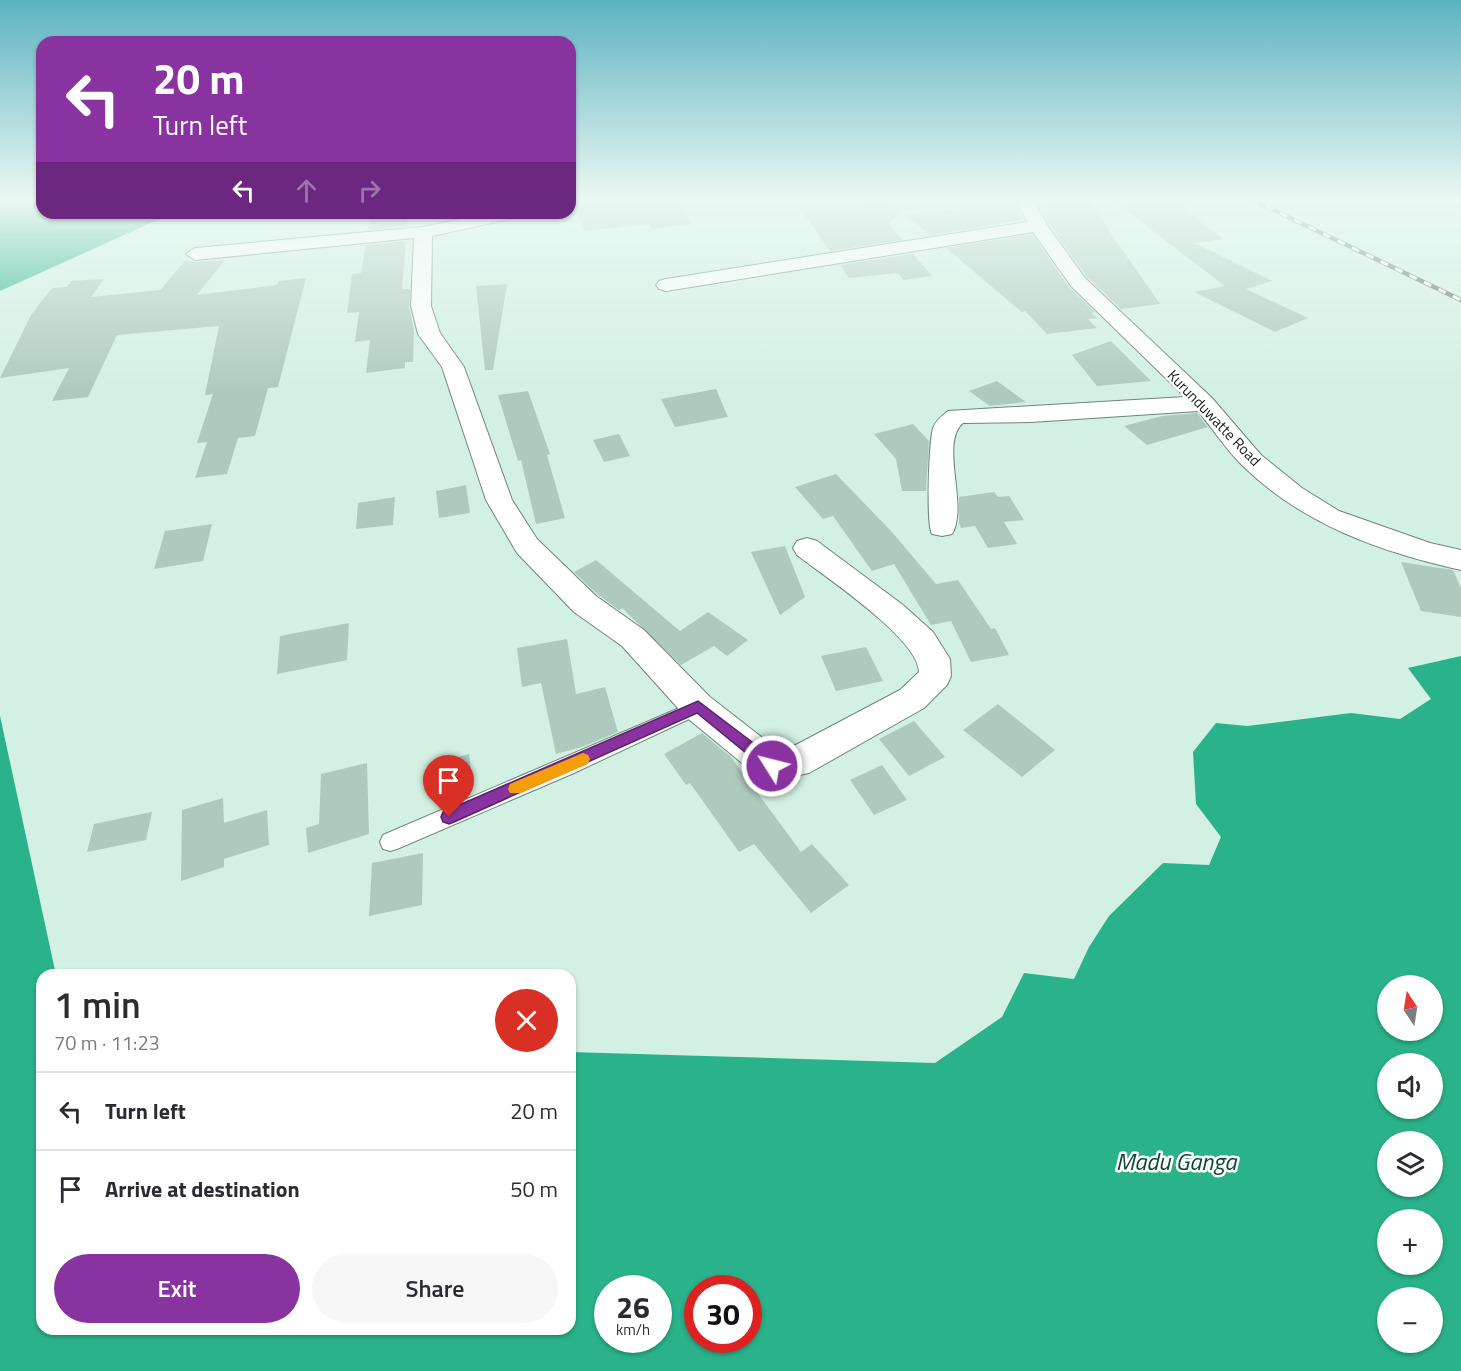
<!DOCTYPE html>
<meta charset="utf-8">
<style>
body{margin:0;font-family:"Titillium Web",sans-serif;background:#f7f7f7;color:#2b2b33;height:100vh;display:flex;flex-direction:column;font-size:22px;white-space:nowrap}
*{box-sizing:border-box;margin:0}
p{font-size:20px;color:#7c7c81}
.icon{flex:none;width:33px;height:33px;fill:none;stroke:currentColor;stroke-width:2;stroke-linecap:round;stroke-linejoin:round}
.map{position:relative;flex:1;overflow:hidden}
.details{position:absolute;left:36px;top:969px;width:540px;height:366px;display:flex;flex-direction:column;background:#fff;border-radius:18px;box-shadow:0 2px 4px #0004}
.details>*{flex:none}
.banner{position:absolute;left:36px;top:36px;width:540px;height:183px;border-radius:18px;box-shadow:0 2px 4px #0004;background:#8833a0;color:#fff;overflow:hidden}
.needle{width:39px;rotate:348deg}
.tools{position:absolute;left:1377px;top:975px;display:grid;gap:12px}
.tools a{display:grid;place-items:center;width:66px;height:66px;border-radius:50%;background:#fff;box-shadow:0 2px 4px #0004;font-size:30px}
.speed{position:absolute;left:594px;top:1275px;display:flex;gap:12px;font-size:30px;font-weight:700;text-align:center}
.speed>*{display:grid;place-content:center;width:78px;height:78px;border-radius:50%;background:#fff;box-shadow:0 2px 4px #0004;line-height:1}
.speed small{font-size:15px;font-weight:400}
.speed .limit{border:9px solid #d22;background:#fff;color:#111}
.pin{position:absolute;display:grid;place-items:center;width:51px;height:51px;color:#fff;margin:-62px -26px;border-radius:50% 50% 50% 0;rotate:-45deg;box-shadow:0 0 6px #0007}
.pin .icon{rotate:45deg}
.me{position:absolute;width:66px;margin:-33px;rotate:306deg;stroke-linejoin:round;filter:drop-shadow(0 0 4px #0008)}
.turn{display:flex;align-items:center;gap:21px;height:126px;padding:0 18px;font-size:27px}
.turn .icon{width:78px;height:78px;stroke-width:2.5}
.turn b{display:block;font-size:42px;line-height:51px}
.lanes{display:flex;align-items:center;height:57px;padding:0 18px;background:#0003;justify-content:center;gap:30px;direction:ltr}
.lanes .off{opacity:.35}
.round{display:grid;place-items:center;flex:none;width:63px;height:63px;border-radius:32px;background:#f7f7f7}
.head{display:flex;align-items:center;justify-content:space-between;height:102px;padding:0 18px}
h1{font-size:36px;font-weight:600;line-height:45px}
.primary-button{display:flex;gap:12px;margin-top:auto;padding:12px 18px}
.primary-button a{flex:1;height:69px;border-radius:36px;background:#8833a0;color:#fff;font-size:24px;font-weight:600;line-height:69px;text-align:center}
.primary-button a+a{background:#f7f7f7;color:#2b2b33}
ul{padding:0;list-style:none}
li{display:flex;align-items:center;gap:18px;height:78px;padding:0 18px;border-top:2px solid #e1e1e2}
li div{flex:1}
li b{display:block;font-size:22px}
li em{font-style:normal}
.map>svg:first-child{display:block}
</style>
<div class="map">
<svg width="1461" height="1371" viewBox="0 0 1461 1371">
<rect width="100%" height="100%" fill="#d3f0e4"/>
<path fill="#2ab28a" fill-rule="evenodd" d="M0 199H42V213H173L0 291Z
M1461 656V1371H0V716L56 975H42V1329H570V1052L935 1063 1002 1017 1024 973 1074 979 1089 947 1109 916 1163 863 1209 865 1221 837 1196 804 1193 752 1216 723 1247 726 1351 713 1400 719 1431 699 1408 668ZM1388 986H1432V1030H1388ZM1388 1064H1432V1108H1388ZM1388 1142H1432V1186H1388ZM1388 1220H1432V1264H1388ZM608 1288H658V1340H608ZM698 1288H748V1340H698ZM1388 1298H1432V1342H1388Z"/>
<path fill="#aecabe" d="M582 199H680L693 224 652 229 649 224 583 231 575 205H584Z
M889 199 901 212 889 224 902 240 830 251 799 207Z
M1043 199H1087L1160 304 1121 309 1087 277 1049 224 1038 204 1048 203Z
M1111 199H1185V210L1223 239 1195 243 1272 281 1246 289 1308 318 1275 332 1194 292 1225 286Z
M1016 205 1024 220 930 235 905 214Z
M371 213H409L407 226 368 230Z
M1032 234 1069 287 1095 312 1091 313 1097 318 1088 319 1097 328 1047 334 1025 311 1022 312 946 248Z
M406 241 402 289H410L409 307 414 329 413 362H405V368L366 373 370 340 355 342 359 312 347 313 352 274 361 273 366 245Z
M913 254 932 276 903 280 898 273 849 278 840 265Z
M186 260 195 262 225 260 197 295 277 285 279 281 306 278 278 387 268 388 255 436 238 438 227 474 195 478 207 442 197 443 213 394 205 395 219 326 117 335 88 397 52 401 69 368 0 378 31 315 52 288 67 287 71 281 104 279 91 297 160 290Z
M507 284 493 370H485L476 286Z
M1111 341 1151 381 1097 386 1072 355Z
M997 381 1026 402 990 406 969 391Z
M716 389 728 417 675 427 661 399Z
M528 391 550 454 547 455 565 518 536 524 521 460 518 461 498 395Z
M1197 413 1208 427 1147 445 1124 426 1162 416Z
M913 424 929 441 926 491H902L896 459 874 434Z
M619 434 630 456 604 462 593 440Z
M836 474 891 531 936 584 958 580 991 629 995 628 1009 655 971 662 951 621 931 625 894 564 872 571 833 516 823 519 795 487Z
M466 485 470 513 439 518 436 491Z
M994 492 998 497 1009 496 1024 520 1004 522 1017 544 988 548 975 526 961 528 959 523V497Z
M395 497 393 525 356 529 358 503Z
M212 524 203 561 154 569 165 531Z
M785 546 805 597 780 615 751 552Z
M596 560 680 631 708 612 748 640 727 656 714 646 681 665 622 608 619 610 597 594 574 572Z
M1401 562 1453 570 1461 588V617L1421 611Z
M349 623 347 660 277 674 280 636Z
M567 639 576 694 605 687 618 732 582 747 556 754 541 683 522 687 517 648Z
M866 647 883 681 836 691 821 656Z
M998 704 1055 750 1022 777 963 730Z
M914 721 945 757 909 776 879 739Z
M702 733 731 757 801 852 812 844 849 885 811 913 754 844 739 852 690 783 686 785 664 754Z
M469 754 473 787 444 794 441 762Z
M367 763 369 834 308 853 306 828 319 824 321 774Z
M882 765 907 800 874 815 850 780Z
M223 798 224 823 267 810 269 845 224 859V867L181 881 182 810Z
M152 812 146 840 87 852 94 824Z
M423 853 422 905 369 916 372 863Z"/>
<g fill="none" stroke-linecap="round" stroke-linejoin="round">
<defs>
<path id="service" d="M698 700 704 702 707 707 704 712 574 773 397 849 390 851 383 849 380 842 383 835Z"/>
<path id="minor" d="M1016 199H1033L1047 225 1085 278 1212 398 1261 455 1302 488 1339 511 1430 543 1461 550V570C1381 552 1304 525 1244 467 1227 451 1213 429 1198 411L1031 422 963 423C939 443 969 506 952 534L942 536 932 534C926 524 929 442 933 428 936 420 942 416 948 411L1185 397 1071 286 1033 232 666 291 659 289 656 285 659 281 666 279 1027 222Z
M488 213H522L519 217 432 236 431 306 440 333 464 367 512 500 537 539 596 596 644 630 710 697 778 750 790 748 900 690 919 672C919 639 824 576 797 555L793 548 797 541 807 538 817 541 903 605 933 632 950 659 951 676 947 685 924 708 809 773 772 781 759 777 686 717 622 646 574 612 517 553 486 500 442 367 418 334 411 306 414 238 195 260 186 254 195 248 423 227Z"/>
</defs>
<use href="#service" stroke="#6c867b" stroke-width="2"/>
<use href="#minor" stroke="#6c867b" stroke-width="2"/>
<use href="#service" fill="#fff" fill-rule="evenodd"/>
<use href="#minor" fill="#fff" fill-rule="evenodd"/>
<defs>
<path id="rail" d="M1251 199 1461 300"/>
</defs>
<use href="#rail" stroke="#5e7068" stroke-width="4.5"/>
<use href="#rail" stroke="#fff" stroke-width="3" stroke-dasharray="8" stroke-linecap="butt"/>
</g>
<linearGradient id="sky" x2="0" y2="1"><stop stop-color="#5cb3c2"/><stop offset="0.51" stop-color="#ebf8f3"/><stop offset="1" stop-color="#ebf8f3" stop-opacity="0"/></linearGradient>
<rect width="1461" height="391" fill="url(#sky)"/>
<path fill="#8833a0" stroke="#582168" stroke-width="1.5" d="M698 701 777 761 779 766 777 770H767L697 713 454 822 449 824 443 822 441 817 443 812Z"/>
<path fill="#f59e0b" d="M583 753 588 755 590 759 588 764 521 793H510L508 789 510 784Z"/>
<g text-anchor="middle" stroke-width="5" stroke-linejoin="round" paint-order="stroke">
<g font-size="15" fill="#121d18" stroke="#fff">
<text transform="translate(1214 418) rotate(46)" y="5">Kurunduwatte Road</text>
</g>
<g font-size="24" font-style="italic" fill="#0e4534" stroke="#fff">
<text x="1176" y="1170">Madu Ganga</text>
</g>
</g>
</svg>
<div class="tools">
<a><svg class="needle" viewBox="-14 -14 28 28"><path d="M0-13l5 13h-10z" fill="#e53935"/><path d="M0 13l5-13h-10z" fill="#7c7c81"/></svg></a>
<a><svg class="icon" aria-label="sound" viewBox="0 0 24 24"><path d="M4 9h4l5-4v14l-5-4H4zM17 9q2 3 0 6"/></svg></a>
<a><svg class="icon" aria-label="layers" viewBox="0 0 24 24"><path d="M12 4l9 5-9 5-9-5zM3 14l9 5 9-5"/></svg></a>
<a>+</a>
<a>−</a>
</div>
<div class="speed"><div>26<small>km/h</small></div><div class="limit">30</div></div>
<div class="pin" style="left:449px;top:817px;background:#d93025"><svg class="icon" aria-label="arrive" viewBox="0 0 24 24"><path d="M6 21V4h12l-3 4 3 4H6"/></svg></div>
<svg class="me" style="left:772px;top:766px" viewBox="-20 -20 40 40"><circle r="17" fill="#8833a0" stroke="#fff" stroke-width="3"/><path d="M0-11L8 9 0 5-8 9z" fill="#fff"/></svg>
<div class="banner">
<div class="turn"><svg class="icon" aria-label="left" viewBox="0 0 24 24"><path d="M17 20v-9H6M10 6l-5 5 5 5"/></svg><div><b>20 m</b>Turn left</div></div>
<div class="lanes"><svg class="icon" aria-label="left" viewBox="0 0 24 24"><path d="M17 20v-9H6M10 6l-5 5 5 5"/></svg><svg class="icon off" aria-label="ahead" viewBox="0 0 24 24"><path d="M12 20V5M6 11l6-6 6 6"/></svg><svg class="icon off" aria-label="right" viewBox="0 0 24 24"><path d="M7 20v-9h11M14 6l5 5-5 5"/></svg></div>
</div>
<section class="details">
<div class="head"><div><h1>1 min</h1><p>70 m · 11:23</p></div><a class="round" style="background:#d93025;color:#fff"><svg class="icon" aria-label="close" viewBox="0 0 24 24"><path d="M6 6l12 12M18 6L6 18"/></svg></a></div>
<ul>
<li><svg class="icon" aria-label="left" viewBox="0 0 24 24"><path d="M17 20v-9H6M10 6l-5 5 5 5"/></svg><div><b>Turn left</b></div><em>20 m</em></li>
<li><svg class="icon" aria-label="arrive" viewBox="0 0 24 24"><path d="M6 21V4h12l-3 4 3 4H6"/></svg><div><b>Arrive at destination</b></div><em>50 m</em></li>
</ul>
<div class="primary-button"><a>Exit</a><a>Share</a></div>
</section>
</div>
